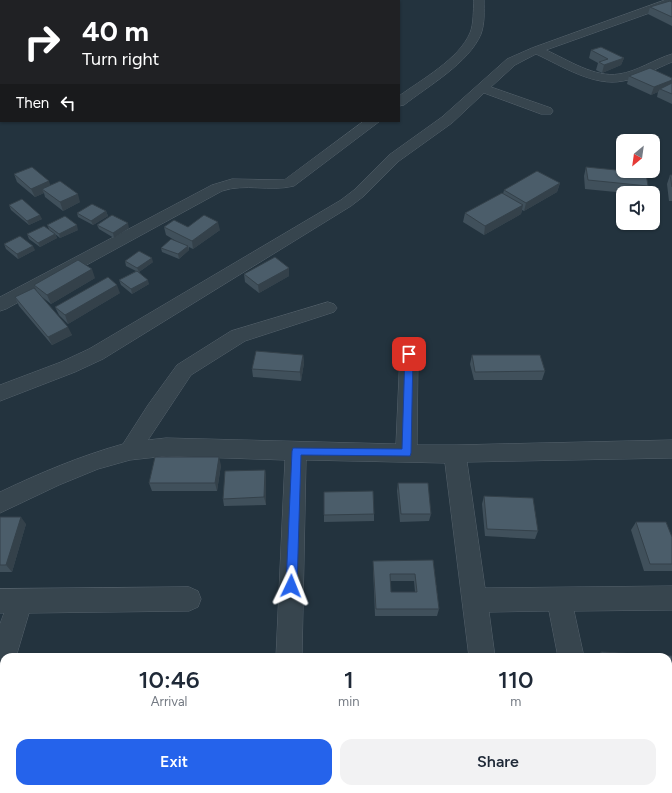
<!DOCTYPE html>
<style>
body{margin:0;font-family:Figtree,sans-serif;background:#f2f2f3;color:#1f2937;height:100vh;display:flex;flex-direction:column;font-size:15px;white-space:nowrap}
*{box-sizing:border-box;margin:0}
p{font-size:13px;color:#747a83}
.icon{flex:none;width:22px;height:22px;fill:none;stroke:currentColor;stroke-width:2;stroke-linecap:round;stroke-linejoin:round}
.map{position:relative;flex:1;overflow:hidden}
.details{position:absolute;left:0px;top:653px;width:672px;height:140px;display:flex;flex-direction:column;background:#fff;border-radius:12px 12px 0 0;box-shadow:0 1px 3px #0004}
.details>*{flex:none}
.banner{position:absolute;left:0px;top:0px;width:400px;height:122px;box-shadow:0 1px 3px #0004;background:#202124;color:#fff;overflow:hidden}
.needle{width:26px;rotate:209deg}
.tools{position:absolute;left:616px;top:134px;display:grid;gap:8px}
.tools a{display:grid;place-items:center;width:44px;height:44px;border-radius:8px;background:#fff;box-shadow:0 1px 3px #0004;font-size:20px}
.pin{position:absolute;display:grid;place-items:center;width:34px;height:34px;color:#fff;margin:-17px;border-radius:8px;box-shadow:0 2px 6px #0006}
.me{position:absolute;width:44px;margin:-22px;rotate:2deg;stroke-linejoin:round;filter:drop-shadow(0 0 3px #0008)}
.turn{display:flex;align-items:center;gap:14px;height:84px;padding:0 16px;font-size:18px}
.turn .icon{width:52px;height:52px;stroke-width:2.5}
.turn b{display:block;font-size:28px;line-height:34px}
.then{display:flex;align-items:center;height:38px;padding:0 16px;background:#0003;gap:8px;font-size:15px}
.eta{display:flex;justify-content:space-evenly;align-items:center;height:68px;text-align:center}
.eta b{font-size:24px;font-weight:600;line-height:28px}
.primary-button{display:flex;gap:8px;margin-top:auto;padding:8px 16px}
.primary-button a{flex:1;height:46px;border-radius:12px;background:#2563eb;color:#fff;font-size:16px;font-weight:600;line-height:46px;text-align:center}
.primary-button a+a{background:#f2f2f3;color:#1f2937}
.map>svg:first-child{display:block}
</style>
<div class="map">
<svg width="672" height="793" viewBox="0 0 672 793">
<rect width="100%" height="100%" fill="#23333e"/>
<g fill="none" stroke-linecap="round" stroke-linejoin="round">
<defs>
<path id="minor" d="M265 0H275V1H265Z
M474 0H484C484 11 485 23 481 34 469 63 428 86 404 105L399 106V96C421 80 459 59 470 33 474 23 473 11 474 0Z
M665 0H672V5L546 50C568 60 595 78 619 74 636 72 655 59 672 54V62C657 68 638 79 623 81 594 87 562 66 536 54L515 65 491 87 551 108 553 111 551 114H541L484 93 452 123 399 161 364 196 351 206 103 359 75 372 0 401V385L61 362 89 349 341 200 354 190 389 155 442 117 507 59 532 48Z
M0 49H1V55H0Z
M364 121H380L294 186C270 192 245 183 222 191L6 309 0 311V297L212 185 232 179 284 180Z
M328 302 334 304 337 308 334 312 245 341 191 375 148 440 166 438 396 444 400 354 402 349 409 347 416 349 418 354 417 445H455L672 440V458L467 462 485 588 672 586V610L574 611 584 657H558L549 611 489 612 495 657H469L445 463 306 460 302 657H276L285 460 166 456 130 460 98 469 59 485 0 513V492C40 473 80 456 123 444L148 405 177 365 231 331Z
M189 587 198 591 201 599 198 607 189 611 29 613 16 657H4V677L0 678V624L4 613H0V589Z
M153 789H183V793H153Z
M585 789H615L616 793H586Z"/>
</defs>
<use href="#minor" stroke="#55626c" stroke-width="1"/>
<use href="#minor" fill="#37454e" fill-rule="evenodd"/>
</g>
<path fill="#40505b" fill-rule="evenodd" d="M44 0H81V1H46Z
M672 2V26L648 14 650 7Z
M591 50 624 58 621 65 602 73 596 70 598 63 589 58Z
M629 76 672 78V104L657 97 658 92 651 95 627 84Z
M586 167 648 186 646 193H626L585 189 584 176Z
M14 174 50 185 80 202 63 211 45 197 44 193 35 197 17 182Z
M670 175H672V201H669L667 184Z
M560 183 557 192 524 211 522 210 521 214 484 235 463 222 465 213 503 194 504 190Z
M9 205 42 219 29 225 11 210Z
M106 211 108 216 93 225 78 217 77 213Z
M47 225 78 230 60 238 55 234 57 238 40 247 29 239 27 234 49 229Z
M97 225 129 228 114 238 99 229Z
M164 227H188L220 230 193 249 189 247V250L179 259 162 252 161 248 176 241 166 235Z
M4 244 35 250 18 259 6 249Z
M125 261 153 262 139 272 149 284 132 294 121 285 119 280 136 271 126 266Z
M289 268V276L259 293 245 282 244 274Z
M95 278 51 304 41 296 72 335 52 345 19 306 15 297 37 291 34 285Z
M120 293 68 324 59 315 55 307Z
M303 355 304 363 301 381 253 377 252 369Z
M472 355 545 371 542 380H474L470 364Z
M221 465 217 491H152L149 483Z
M265 470 266 478V505L224 506 223 499Z
M398 483 431 514 429 521 400 522 397 491Z
M324 492 374 514V521L324 522Z
M484 496 538 531 535 539 485 536 482 504Z
M0 517 26 524 12 572H0Z
M636 522 672 537V571H644L631 530Z
M433 560 439 609 437 616H375L373 568V561ZM390 581H414L415 592H391Z
M601 652 672 656V691H668V657H597Z"/>
<path fill="#34414a" d="M66 0H81V1H63Z
M624 58 621 65 602 73 604 65Z
M672 80V84L660 89 658 92 651 95 654 87Z
M49 181 52 190 42 189 44 193 35 197 31 189Z
M560 183 557 192 524 211 526 203Z
M78 194 80 202 63 211 60 202Z
M523 205 521 214 484 235 485 226Z
M106 211 108 216 93 225 91 221Z
M40 215 42 219 29 225 27 221Z
M218 222 220 230 193 249 192 241Z
M128 223 129 228 114 238 113 233Z
M77 225 78 230 60 238 59 234Z
M55 234 57 238 40 247 38 243Z
M33 246 35 250 18 259 17 254Z
M188 246 189 250 179 259 178 254Z
M152 258 153 262 139 272 137 268Z
M289 268V276L259 293 258 285Z
M92 269 95 278 51 304 47 295Z
M148 280 149 284 132 294 131 289Z
M117 285 120 293 68 324 65 315Z
M68 327 72 335 52 345 48 337Z
M303 355 304 363 301 381 300 372Z
M219 457 221 465 217 491 215 483Z
M265 470 266 478V505L264 497Z
M21 517 26 524 12 572 6 565Z
M121 789H127L126 793H121Z"/>
<path fill="#4b5d6a" stroke="#34414a" fill-rule="evenodd" d="M57 0H66L63 1H59Z
M670 1 672 2V17L650 7Z
M601 47 624 58 604 65 599 62 608 59 591 50Z
M650 68 672 78V80L654 87 629 76Z
M672 83V94L660 89Z
M32 167 49 181 31 189 14 174Z
M586 167 646 173 648 186 588 180Z
M537 171 560 183 526 203 504 190Z
M670 175H672V187Z
M60 181 78 194 60 202 42 189Z
M502 193 523 205 485 226 465 213Z
M22 199 40 215 27 221 9 205Z
M92 204 106 211 91 221 77 213Z
M112 215 128 223 113 233 97 225Z
M204 215 218 222 192 241 164 227 174 220 188 227Z
M65 216 77 225 59 234 47 225Z
M44 226 55 234 38 243 27 234Z
M20 236 33 246 17 254 4 244Z
M171 239 188 246 178 254 161 248Z
M139 251 152 258 137 268 125 261Z
M275 257 289 268 258 285 244 274Z
M78 260 92 269 47 295 34 285Z
M137 271 148 280 131 289 119 280Z
M108 277 117 285 65 315 55 307Z
M34 288 68 327 48 337 15 297Z
M256 351 303 355 300 372 252 369Z
M472 355H540L545 371 475 372Z
M155 457H219L215 483H149Z
M265 470 264 497 223 499 225 471Z
M398 483H428L431 514H401Z
M373 491 374 514 324 515V492Z
M484 496 533 498 538 531 487 529Z
M0 517H21L6 565H0Z
M636 522H666L672 537V564H650Z
M433 560 439 609H376L373 561ZM390 574H415L417 592H391Z
M601 652 672 656V685H668V657H602Z
M65 789H121V793H64Z"/>
<path fill="#2563eb" stroke="#184099" d="M409 351 413 354 411 453 410 456 301 455 297 586 295 590 291 591 287 590 286 586 292 451 293 448 402 449 405 354Z"/>
</svg>
<div class="tools">
<a><svg class="needle" viewBox="-14 -14 28 28"><path d="M0-13l5 13h-10z" fill="#e53935"/><path d="M0 13l5-13h-10z" fill="#747a83"/></svg></a>
<a><svg class="icon" aria-label="sound" viewBox="0 0 24 24"><path d="M4 9h4l5-4v14l-5-4H4zM17 9q2 3 0 6"/></svg></a>
</div>
<div class="pin" style="left:409px;top:354px;background:#d93025"><svg class="icon" aria-label="arrive" viewBox="0 0 24 24"><path d="M6 21V4h12l-3 4 3 4H6"/></svg></div>
<svg class="me" style="left:291px;top:586px" viewBox="-20 -20 40 40"><path d="M0-17L14 15 0 8-14 15z" fill="#2563eb" stroke="#fff" stroke-width="4"/></svg>
<div class="banner">
<div class="turn"><svg class="icon" aria-label="right" viewBox="0 0 24 24"><path d="M7 20v-9h11M14 6l5 5-5 5"/></svg><div><b>40 m</b>Turn right</div></div>
<div class="then">Then<svg class="icon" aria-label="left" viewBox="0 0 24 24"><path d="M17 20v-9H6M10 6l-5 5 5 5"/></svg></div>
</div>
<section class="details">
<div class="eta">
<div><b>10:46</b><p>Arrival</p></div>
<div><b>1</b><p>min</p></div>
<div><b>110</b><p>m</p></div>
</div>
<div class="primary-button"><a>Exit</a><a>Share</a></div>
</section>
</div>
